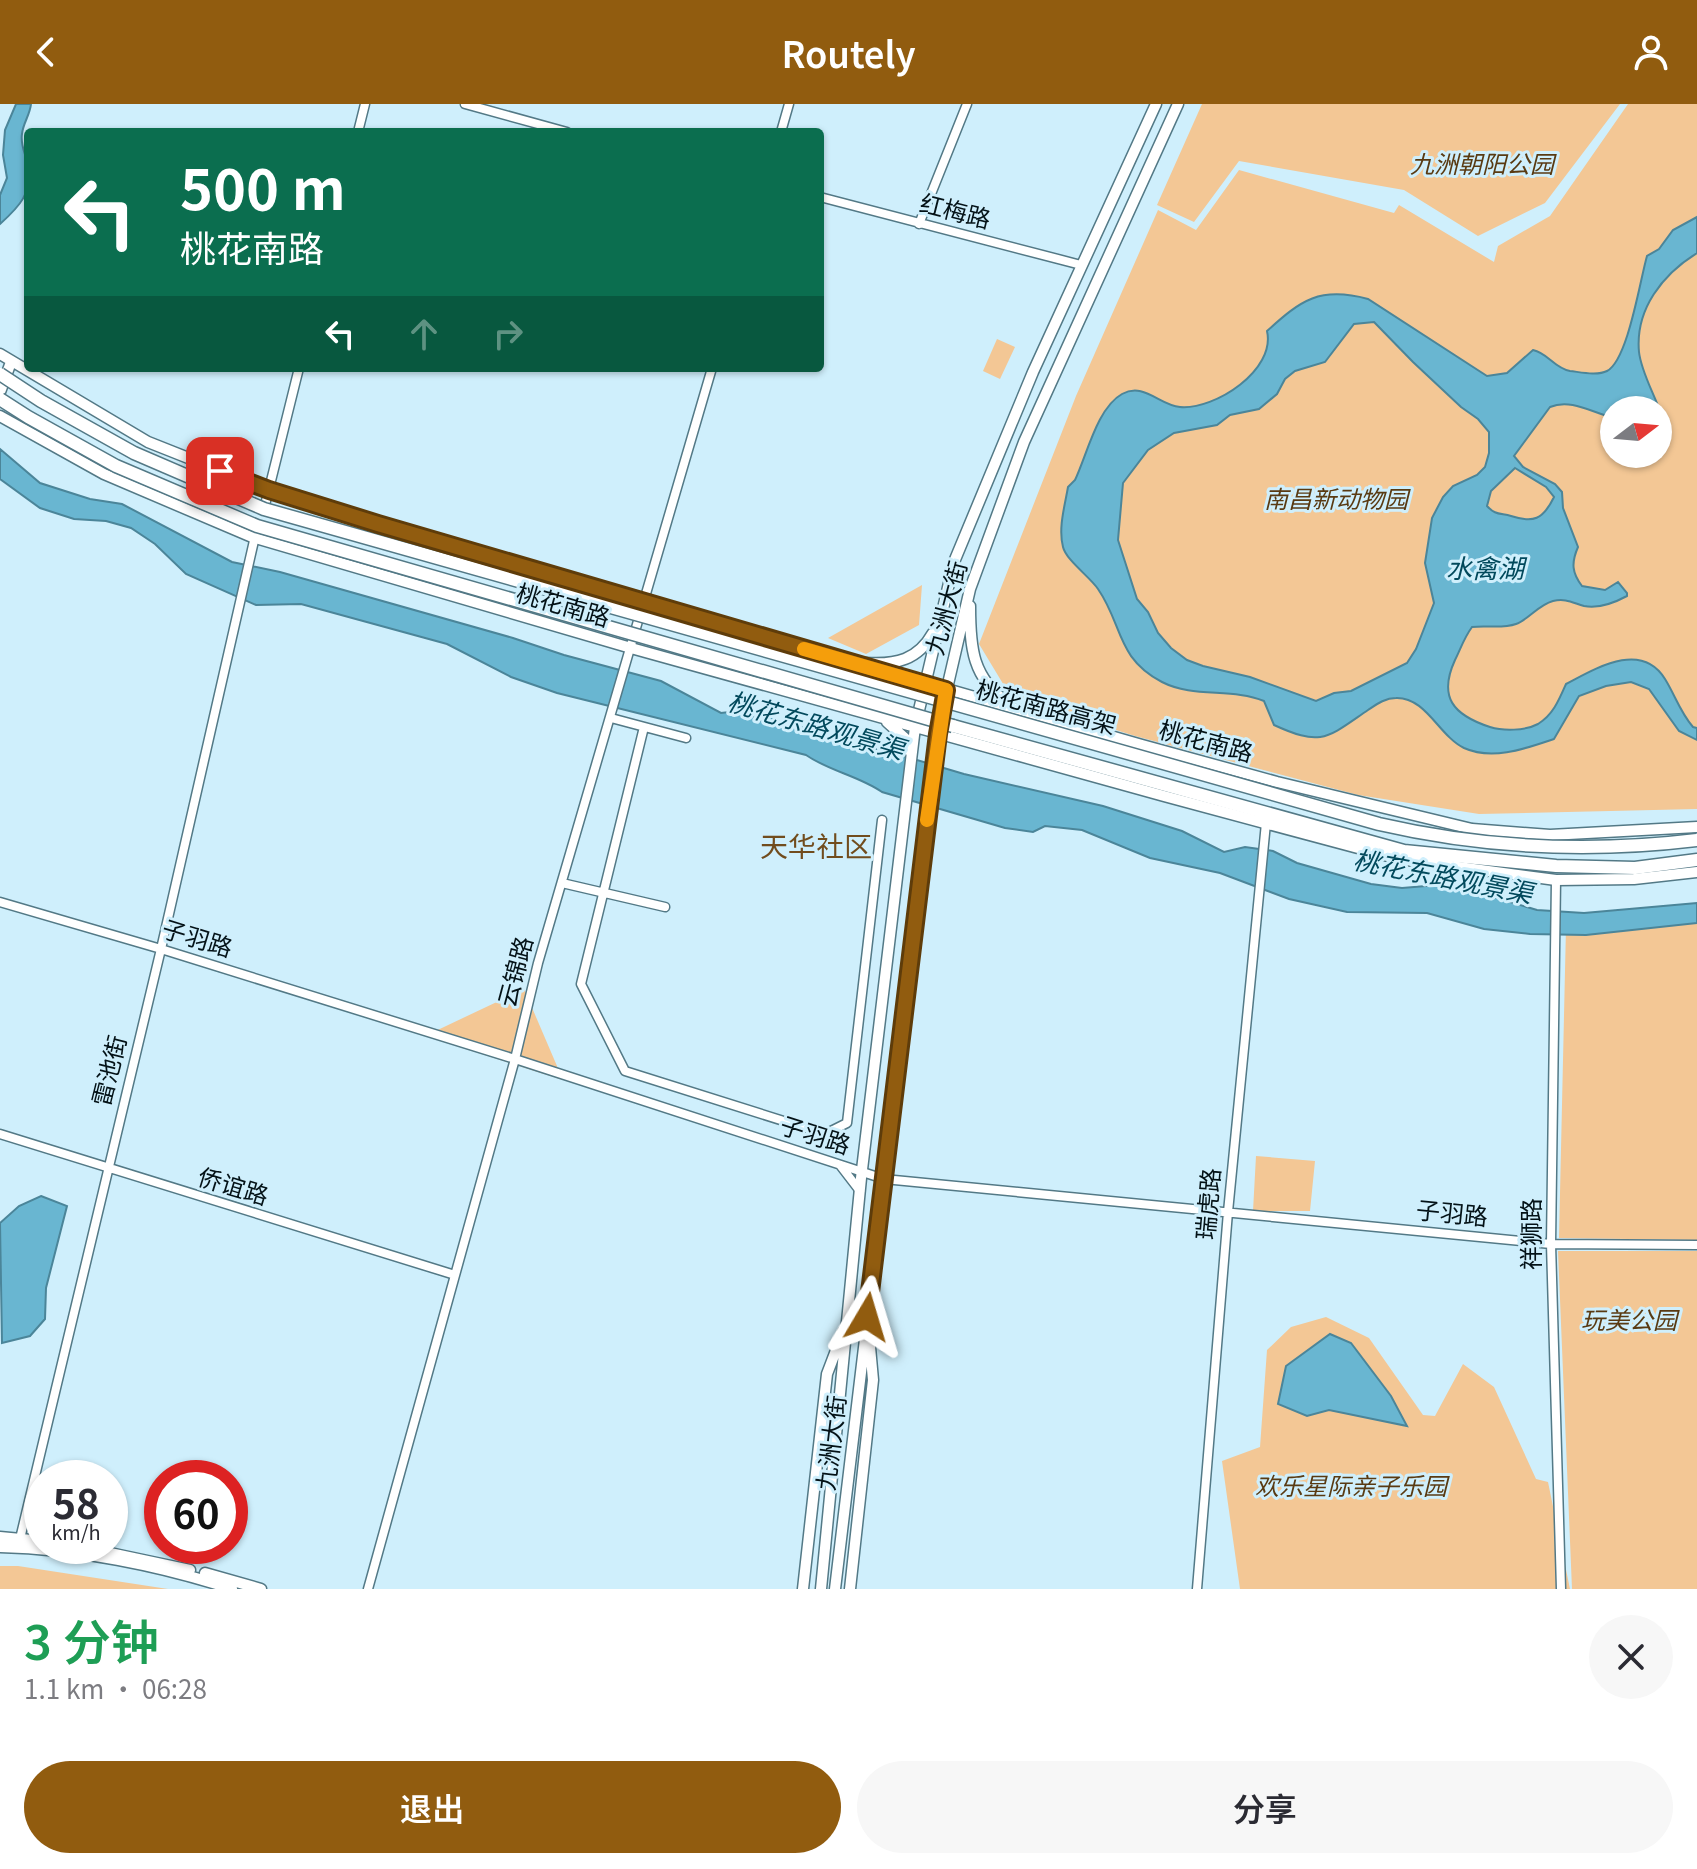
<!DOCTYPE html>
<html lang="zh">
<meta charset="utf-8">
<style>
body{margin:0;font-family:Georgia,"Noto Sans SC",serif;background:#f7f7f7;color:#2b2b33;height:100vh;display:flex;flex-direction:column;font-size:30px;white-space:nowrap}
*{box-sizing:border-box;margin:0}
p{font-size:26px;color:#7c7c81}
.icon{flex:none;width:44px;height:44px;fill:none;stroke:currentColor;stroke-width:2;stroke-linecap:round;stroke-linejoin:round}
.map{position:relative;height:1485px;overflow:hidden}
.details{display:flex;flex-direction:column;background:#fff;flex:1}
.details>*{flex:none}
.banner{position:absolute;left:24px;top:24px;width:800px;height:244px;border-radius:8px;box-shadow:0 2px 6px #0004;background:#0b6e4f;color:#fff;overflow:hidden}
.needle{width:52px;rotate:74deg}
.tools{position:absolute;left:1600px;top:292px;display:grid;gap:16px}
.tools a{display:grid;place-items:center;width:72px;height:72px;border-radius:50%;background:#fff;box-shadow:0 2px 6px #0004;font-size:40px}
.speed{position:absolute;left:24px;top:1356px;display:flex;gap:16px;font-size:40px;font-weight:700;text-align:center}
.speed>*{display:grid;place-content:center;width:104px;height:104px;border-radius:50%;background:#fff;box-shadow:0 2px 6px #0004;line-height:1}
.speed small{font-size:20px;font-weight:400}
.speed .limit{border:12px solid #d22;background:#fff;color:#111}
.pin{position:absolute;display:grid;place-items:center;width:68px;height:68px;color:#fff;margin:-34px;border-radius:16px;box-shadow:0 4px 12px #0006}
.me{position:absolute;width:88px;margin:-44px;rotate:7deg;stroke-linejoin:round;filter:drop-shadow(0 0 6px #0008)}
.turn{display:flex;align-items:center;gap:28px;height:168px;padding:0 24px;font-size:36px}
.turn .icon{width:104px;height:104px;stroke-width:2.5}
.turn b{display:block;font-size:56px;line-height:68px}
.lanes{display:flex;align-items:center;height:76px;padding:0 24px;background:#0003;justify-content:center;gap:40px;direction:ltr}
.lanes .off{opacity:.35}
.round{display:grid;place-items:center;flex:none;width:84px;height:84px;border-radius:42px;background:#f7f7f7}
.head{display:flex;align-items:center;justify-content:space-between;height:136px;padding:0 24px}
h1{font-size:48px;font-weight:600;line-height:60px;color:#1e9e55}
.action{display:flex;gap:16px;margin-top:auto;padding:16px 24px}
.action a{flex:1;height:92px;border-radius:48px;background:#915c0f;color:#fff;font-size:32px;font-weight:600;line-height:92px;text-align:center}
.action a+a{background:#f7f7f7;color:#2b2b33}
header{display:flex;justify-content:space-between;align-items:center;height:104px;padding:0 24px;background:#915c0f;color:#fff;font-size:36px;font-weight:600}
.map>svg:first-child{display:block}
</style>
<header><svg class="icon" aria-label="back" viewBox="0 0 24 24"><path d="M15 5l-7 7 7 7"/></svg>Routely<svg class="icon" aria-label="person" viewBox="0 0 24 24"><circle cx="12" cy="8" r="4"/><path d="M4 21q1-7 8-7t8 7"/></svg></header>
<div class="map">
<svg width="1697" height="1485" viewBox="0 0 1697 1485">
<rect width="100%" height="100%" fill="#cfeffc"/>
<path fill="#f3c795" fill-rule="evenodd" d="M1202 0H1620L1545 99 1478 132 1404 86 1239 57 1194 118 1157 101Z
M1628 0H1697V705L1479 710 1358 691 1135 632 1011 593 979 540 1076 292 1158 106 1196 126 1239 66 1394 109 1399 101 1494 158 1498 142 1550 112ZM1614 306H1658V350H1614Z
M997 235 1015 243 1000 275 983 267Z
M922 481 919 521 866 550 828 534Z
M1697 812V1136L1559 1134 1566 823Z
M524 885 563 976 425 932Z
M1256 1052 1315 1057 1310 1107H1253Z
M1558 1147H1697V1485H1572Z
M1326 1213 1369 1234 1423 1311 1435 1312 1463 1260 1494 1283 1536 1375 1548 1378 1570 1485H1240L1222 1357 1260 1343 1267 1246 1291 1223Z
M0 1462H18L168 1485H0Z"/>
<path fill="#69b6d1" stroke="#4b8599" stroke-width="2" fill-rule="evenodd" d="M16 0H31C30 11 23 19 22 30 20 41 26 51 28 61 33 89 19 103 0 120V91L7 74 3 51 5 26Z
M1697 113V149C1663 170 1635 205 1639 248 1641 266 1652 286 1658 302L1652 306H1614V314C1593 309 1571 294 1550 303L1514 352 1523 363 1555 380 1562 388 1563 404 1578 443C1571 459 1572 469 1582 482L1605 486 1618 478 1627 489V492C1614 499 1599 505 1584 502 1573 499 1566 494 1553 497 1538 501 1528 516 1516 520 1502 525 1487 521 1472 523 1464 534 1461 544 1455 556 1438 593 1453 611 1490 623 1503 627 1525 627 1538 620 1553 611 1559 596 1566 580 1595 565 1641 536 1665 575 1675 591 1680 608 1693 623L1697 624V636L1679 627 1649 585 1631 578 1606 582 1579 592 1554 635C1527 644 1493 657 1464 644 1439 632 1426 593 1396 594 1385 594 1377 600 1368 606 1327 634 1322 643 1274 621L1264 597C1232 584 1193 594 1162 578 1116 554 1123 521 1098 485 1090 473 1066 456 1063 443 1058 424 1065 401 1068 383L1075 376C1087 351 1097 304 1122 290 1144 278 1159 301 1180 303 1215 306 1276 266 1267 227 1301 196 1320 182 1368 195L1487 272 1507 269 1533 246C1548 249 1554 264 1570 267 1580 268 1597 272 1607 267 1628 256 1640 176 1647 152L1659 145 1673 126ZM1374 218 1413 258 1461 303 1478 315 1489 328V349L1485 363 1477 371 1453 382 1443 393 1432 414 1425 459 1434 499 1416 545 1407 559 1351 587 1334 589 1316 597 1250 573 1203 562 1187 556 1171 544 1158 529 1148 508 1137 495 1118 436 1123 379 1148 346 1174 329 1217 321 1230 311 1259 305 1277 290 1285 275 1295 267 1325 258 1354 220ZM1515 364 1546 383 1554 393C1543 416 1533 419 1511 412 1500 409 1495 411 1487 402L1491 387Z
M0 345 40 379 90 395 122 400 232 458 280 468 513 534 564 551 661 577 721 609 746 606 759 617 772 613 788 622 807 624 866 646 880 645 964 670 1103 702 1182 727 1224 748 1245 743 1273 747 1297 759 1371 780 1402 784 1450 780 1537 806 1584 809 1697 799V819L1586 831 1530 830 1484 825 1427 809 1347 808 1289 795 1220 769 1150 754 1082 726 1045 722 1033 728 1005 724 882 688C859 672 829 667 806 651L557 589 511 573 447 540 301 500 256 501 186 470 155 440 131 424 106 417 74 415 40 404 0 375Z
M41 1092 67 1102 46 1184 45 1215 30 1232 2 1239 0 1119 19 1102Z
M1330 1230 1351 1239 1391 1292 1407 1322 1329 1306 1307 1312 1278 1300 1286 1262Z"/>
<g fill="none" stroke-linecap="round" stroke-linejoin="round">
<defs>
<path id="minor" d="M465 0 567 28
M358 28 365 0
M781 28 789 0
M820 93 1081 161
M919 120 967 0
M264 405 299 264
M611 614 686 634
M644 623 581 880 625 967 825 1030 847 1019 882 716
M1556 776 1551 1140 1561 1485
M562 779 665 803
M0 798 161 845 515 955 884 1075 1551 1140 1697 1141
M0 1030 455 1171
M840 1061 860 1087
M19 1439 161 845 256 428
M368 1485 515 955 538 859 712 264
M1197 1485 1228 1108 1266 719"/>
<path id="major" d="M0 250 148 338 269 386 643 498 1142 641 1277 678 1472 725 1550 731 1697 723
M0 288 11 258
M0 312 104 370 252 433 631 544 1164 692 1399 755 1556 776 1634 775 1697 768
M970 502C970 544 972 574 1009 600
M866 559C896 561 918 556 933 529
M887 618 907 636 911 649
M0 1433 42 1437
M77 1442 190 1466
M0 1443C77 1445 159 1461 232 1485
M205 1469 261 1485
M803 1485 827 1270 843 1228
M821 1485 861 1074 915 623 954 458 1033 268 1156 0
M835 1485 939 619 970 485 1024 338 1178 0
M850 1485 873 1276 869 1232"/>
<path id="highway" d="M953 622 1404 747 1556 762 1635 764 1697 756"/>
</defs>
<use href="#minor" stroke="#537986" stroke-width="11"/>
<use href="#major" stroke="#537986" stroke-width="13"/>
<use href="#highway" stroke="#537986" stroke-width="15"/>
<use href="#minor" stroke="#fff" stroke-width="8"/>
<use href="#major" stroke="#fff" stroke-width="10"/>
<use href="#highway" stroke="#fff" stroke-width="12"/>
<defs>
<path id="highway-bridge" d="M0 270 41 297 134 349 264 405 1379 720C1483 744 1590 749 1697 736
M0 295 28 313 116 362 257 422 953 622"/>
</defs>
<use href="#highway-bridge" stroke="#537986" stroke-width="15" stroke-linecap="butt"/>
<use href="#highway-bridge" stroke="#fff" stroke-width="12"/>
</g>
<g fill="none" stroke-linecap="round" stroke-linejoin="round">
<defs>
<path id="route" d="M220 367 269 386 378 420 946 586 938 630 867 1213"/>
</defs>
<use href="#route" stroke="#5e3c0a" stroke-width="20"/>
<use href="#route" stroke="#915c0f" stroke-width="14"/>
<path stroke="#f59e0b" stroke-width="14" d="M804 545 946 586 927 716"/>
</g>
<g text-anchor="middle" stroke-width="6" stroke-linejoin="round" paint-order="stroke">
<g font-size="24" font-style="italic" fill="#593a12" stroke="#cfeffc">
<text x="1482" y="69">九洲朝阳公园</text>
<text x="1336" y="404">南昌新动物园</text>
<text x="1629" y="1225">玩美公园</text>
<text x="1351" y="1391">欢乐星际亲子乐园</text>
</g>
<g font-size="24" fill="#041217" stroke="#cfeffc">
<text transform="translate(955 108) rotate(14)" y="8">红梅路</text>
<text transform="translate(563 502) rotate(16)" y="8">桃花南路</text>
<text transform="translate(947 504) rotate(-75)" y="8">九洲大街</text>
<text transform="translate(1046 604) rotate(15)" y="8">桃花南路高架</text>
<text transform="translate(1206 638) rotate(15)" y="8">桃花南路</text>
<text transform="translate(197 835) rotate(17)" y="8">子羽路</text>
<text transform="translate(516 868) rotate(-75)" y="8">云锦路</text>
<text transform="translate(110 967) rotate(-76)" y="8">雷池街</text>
<text transform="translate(815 1032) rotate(18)" y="8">子羽路</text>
<text transform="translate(233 1083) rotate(17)" y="8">侨谊路</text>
<text transform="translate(1209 1100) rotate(-85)" y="8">瑞虎路</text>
<text transform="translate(1452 1110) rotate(6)" y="8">子羽路</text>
<text transform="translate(1532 1130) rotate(-90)" y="8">祥狮路</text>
<text transform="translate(832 1339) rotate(-83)" y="8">九洲大街</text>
</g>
<g font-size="26" font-style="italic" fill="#02495c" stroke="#cfeffc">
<text x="1485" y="474">水禽湖</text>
<text transform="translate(816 622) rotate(16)" y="9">桃花东路观景渠</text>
<text transform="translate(1443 773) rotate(11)" y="9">桃花东路观景渠</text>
</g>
<g font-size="28" fill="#714c1d" stroke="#cfeffc">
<text x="816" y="753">天华社区</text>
</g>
</g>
</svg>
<div class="tools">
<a><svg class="needle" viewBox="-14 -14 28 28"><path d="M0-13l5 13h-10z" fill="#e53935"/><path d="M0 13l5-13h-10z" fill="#7c7c81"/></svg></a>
</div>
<div class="speed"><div>58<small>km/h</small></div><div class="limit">60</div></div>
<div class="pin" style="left:220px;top:367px;background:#d93025"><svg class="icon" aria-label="arrive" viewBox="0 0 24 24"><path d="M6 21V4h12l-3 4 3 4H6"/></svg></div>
<svg class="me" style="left:867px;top:1213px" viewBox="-20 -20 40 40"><path d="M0-17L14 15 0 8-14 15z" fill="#915c0f" stroke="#fff" stroke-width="4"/></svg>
<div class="banner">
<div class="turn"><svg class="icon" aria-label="left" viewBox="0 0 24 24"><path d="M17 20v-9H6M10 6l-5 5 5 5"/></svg><div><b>500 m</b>桃花南路</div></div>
<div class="lanes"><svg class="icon" aria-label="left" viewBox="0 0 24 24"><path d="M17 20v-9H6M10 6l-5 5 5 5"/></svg><svg class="icon off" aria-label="ahead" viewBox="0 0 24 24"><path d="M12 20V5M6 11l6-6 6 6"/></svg><svg class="icon off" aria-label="right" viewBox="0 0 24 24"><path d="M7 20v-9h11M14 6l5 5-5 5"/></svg></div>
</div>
</div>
<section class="details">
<div class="head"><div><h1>3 分钟</h1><p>1.1 km · 06:28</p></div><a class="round"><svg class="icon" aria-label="close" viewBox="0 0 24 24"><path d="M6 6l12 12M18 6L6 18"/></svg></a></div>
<div class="action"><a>退出</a><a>分享</a></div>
</section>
